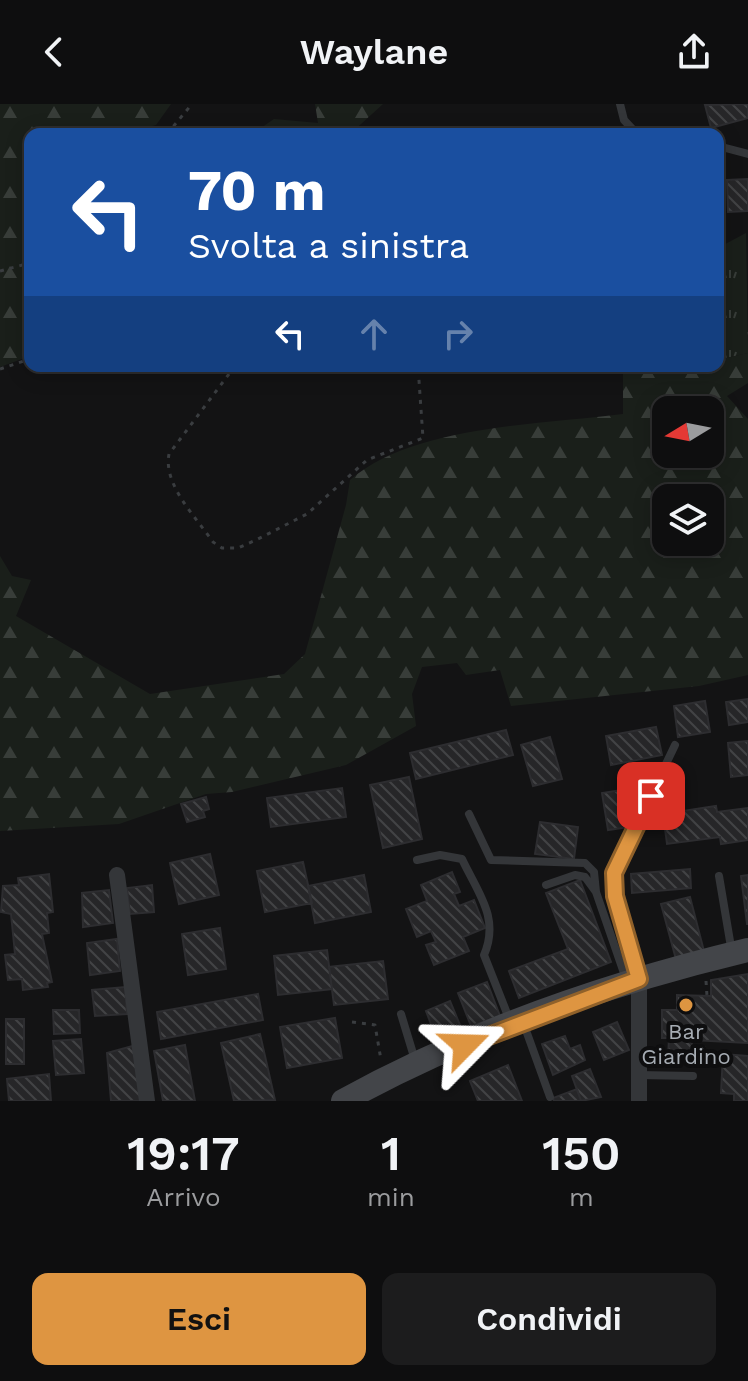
<!DOCTYPE html>
<html lang="it">
<style>
body{margin:0;font-family:"Work Sans",sans-serif;background:#1c1c1d;color:#f1f3f6;height:100vh;display:flex;flex-direction:column;font-size:30px;white-space:nowrap}
*{box-sizing:border-box;margin:0}
p{font-size:26px;color:#9b9c9e}
.icon{flex:none;width:44px;height:44px;fill:none;stroke:currentColor;stroke-width:2;stroke-linecap:round;stroke-linejoin:round}
.map{position:relative;height:997px;overflow:hidden}
.side{display:flex;flex-direction:column;background:#0e0e0f;flex:1}
.side>*{flex:none}
.top-card{position:absolute;left:24px;top:24px;width:700px;height:244px;border-radius:16px;box-shadow:0 4px 20px #0003,0 0 0 2px #2e2e2f;background:#1a4fa0;color:#fff;overflow:hidden}
.needle{width:52px;rotate:260deg}
.tools{position:absolute;left:652px;top:292px;display:grid;gap:16px}
.tools a{display:grid;place-items:center;width:72px;height:72px;border-radius:16px;background:#0e0e0f;box-shadow:0 4px 20px #0003,0 0 0 2px #2e2e2f;font-size:40px}
.pin{position:absolute;display:grid;place-items:center;width:68px;height:68px;color:#fff;margin:-34px;border-radius:16px;box-shadow:0 4px 12px #0006}
.me{position:absolute;width:88px;margin:-44px;rotate:68deg;stroke-linejoin:round;filter:drop-shadow(0 0 6px #0008)}
.turn{display:flex;align-items:center;gap:28px;height:168px;padding:0 32px;font-size:36px}
.turn .icon{width:104px;height:104px;stroke-width:2.5}
.turn b{display:block;font-size:56px;line-height:68px}
.lanes{display:flex;align-items:center;height:76px;padding:0 32px;background:#0003;justify-content:center;gap:40px;direction:ltr}
.lanes .off{opacity:.35}
.eta{display:flex;justify-content:space-evenly;align-items:center;height:136px;text-align:center}
.eta b{font-size:48px;font-weight:600;line-height:56px}
.button{display:flex;gap:16px;margin-top:auto;padding:16px 32px}
.button a{flex:1;height:92px;border-radius:16px;background:#de9541;color:#111;font-size:32px;font-weight:600;line-height:92px;text-align:center}
.button a+a{background:#1c1c1d;color:#f1f3f6}
header{display:flex;justify-content:space-between;align-items:center;height:104px;padding:0 32px;background:#0e0e0f;font-size:36px;font-weight:600}
.map>svg:first-child{display:block}
</style>
<header><svg class="icon" aria-label="back" viewBox="0 0 24 24"><path d="M15 5l-7 7 7 7"/></svg>Waylane<svg class="icon" aria-label="share" viewBox="0 0 24 24"><path d="M12 15V3M7 8l5-5 5 5M5 13v7h14v-7"/></svg></header>
<div class="map">
<svg width="748" height="997" viewBox="0 0 748 997">
<defs>
<pattern id="grass-tufts" width="24" height="20" patternUnits="userSpaceOnUse" patternTransform="scale(2)"><rect width="24" height="20" fill="#1a1f1a"/><path d="M3 7l-1-3M5 7V3M7 7l1-3M15 17l-1-3M17 17v-4M19 17l1-3" fill="none" stroke="#383d39"/></pattern>
<pattern id="forest-firs" width="22" height="20" patternUnits="userSpaceOnUse" patternTransform="scale(2)"><rect width="22" height="20" fill="#1a1f1a"/><path d="M5 1l3.5 6h-7zM16 11l3.5 6h-7z" fill="#383d39"/></pattern>
<pattern id="building-back-hatch" width="6" height="6" patternUnits="userSpaceOnUse" patternTransform="scale(2)"><rect width="6" height="6" fill="#262628"/><path d="M-1 5l2 2M0 0l6 6M5-1l2 2" fill="none" stroke="#424345"/></pattern>
</defs>
<rect width="100%" height="100%" fill="#131314"/>
<path fill="url(#grass-tufts)" d="M746 129 748 249 726 254 718 246V144Z"/>
<path fill="url(#forest-firs)" fill-rule="evenodd" d="M0 0H171L156 21 121 30H30V252L0 263Z
M315 0H383L350 30H252L274 15 318 19Z
M718 246 726 254 748 249V279L727 292 748 315V571L699 582 511 602 500 566 466 571 457 559 422 563 412 590 416 622 346 661 232 688 206 690 119 720 0 727V452L12 472 31 476 16 512 150 590 284 570 305 550 346 401 350 376C414 321 540 321 623 310V262H718ZM710 306V350H666V306ZM710 394V438H666V394Z"/>
<path fill="url(#building-back-hatch)" stroke="#2d2d30" stroke-width="2" d="M748 0V14L711 24 705 1Z
M748 75V107L728 108 727 76Z
M748 595V618L729 621 726 598Z
M705 597 710 628 678 633 674 602Z
M656 623 662 651 611 661 606 632Z
M506 626 513 651 416 675 410 649Z
M550 633 562 675 533 682 521 641Z
M748 637V671L731 673 728 639Z
M409 673 422 735 383 744 370 681Z
M342 684 346 713 271 723 267 694Z
M635 684 639 712 634 713 636 722 608 726 602 689Z
M206 693 209 705 203 707 205 713 187 718 181 700Z
M716 702 717 708 748 704V736L721 740 720 733 667 740 663 710Z
M540 718 578 723 574 755 535 750Z
M210 750 219 791 179 800 170 759Z
M303 758 312 799 265 808 257 767Z
M690 765 691 784 632 789 631 770Z
M452 768 460 788 454 790 459 802 474 796 485 824 463 833 469 847 434 861 426 841 436 838 431 827 417 833 406 805 427 797 421 781Z
M49 770 53 808 47 809 49 829 42 830 52 878 47 879 48 883 23 886 22 875 8 876 5 851 15 850 11 810 1 808 3 782 19 781 18 774Z
M364 771 371 808 315 819 308 782Z
M748 771V820H747L741 772Z
M580 776 611 858 519 894 509 867 568 845 546 789Z
M152 781 154 808 130 810 127 784Z
M109 786 113 819 83 823 82 789Z
M690 793 705 851 677 859 661 800Z
M220 824 226 865 188 871 182 830Z
M117 835 120 867 90 871 87 839Z
M327 846 332 885 278 891 274 852Z
M383 857 388 895 334 901 329 863Z
M748 870V939L692 936 691 955 668 954 669 934H662V906H677V891L711 892V876Z
M487 878 500 912 471 922 458 889Z
M125 883 127 910 95 912 92 886Z
M258 890 263 916 161 935 157 908Z
M450 897 460 921 435 931 426 907Z
M53 906H79L80 929 54 930Z
M335 914 342 954 287 964 280 923Z
M6 915H24V960H6Z
M617 918 629 946 604 956 593 928Z
M260 930 275 996 234 997 221 939Z
M565 932 570 945 580 941 585 956 553 971 542 940Z
M81 935 84 969 56 971 53 937Z
M136 941 144 997H111L107 949Z
M185 941 195 997H163L154 947Z
M723 950 748 952V997H734V990L721 989Z
M508 961 522 997H478L470 977Z
M590 965 601 993 581 997 572 972Z
M49 970 51 997H9L7 975Z
M577 985 581 997H554L553 994Z"/>
<g fill="none" stroke-linecap="round" stroke-linejoin="round">
<path stroke="#3a3d40" stroke-width="3" stroke-dasharray="4 6" stroke-linecap="butt" d="M167 30 192 0
M0 167 30 159
M235 262 169 350C163 381 196 413 213 438L222 444H238L256 436 307 410 367 356 423 334 418 262
M0 265 30 255
M706 877 707 892
M352 918 375 921 381 956
M698 961H703L704 936"/>
<path stroke="#343639" stroke-width="8" d="M620 0 624 16 637 30
M718 42 748 50
M469 710 491 756 585 759 594 768 596 788
M417 756 440 751 462 755C478 789 500 814 484 851L510 917
M719 772 732 849
M546 781 575 771 585 773 596 788 626 875
M638 875 615 792 614 769 675 641
M401 910 415 956
M523 918 550 993
M639 971 693 972"/>
<path stroke="#343639" stroke-width="16" d="M117 771 147 997
M639 875V997"/>
<path stroke="#434549" stroke-width="24" d="M343 997C468 928 610 879 748 846"/>
</g>
<g fill="none" stroke-linecap="round" stroke-linejoin="round">
<defs>
<path id="route" d="M465 941 639 875 615 792 614 769 651 692"/>
</defs>
<use href="#route" stroke="#90612a" stroke-width="20"/>
<use href="#route" stroke="#de9541" stroke-width="14"/>
</g>
<circle fill="#de9541" stroke="#0e0e0f" stroke-width="3" cx="686" cy="901" r="8"/>
<g text-anchor="middle" stroke-width="8" stroke-linejoin="round" paint-order="stroke">
<g font-size="22" fill="#a6acb3" stroke="#0e0e0f">
<text x="686" y="935">Bar<tspan x="686" dy="25">Giardino</tspan></text>
</g>
</g>
</svg>
<div class="tools">
<a><svg class="needle" viewBox="-14 -14 28 28"><path d="M0-13l5 13h-10z" fill="#e53935"/><path d="M0 13l5-13h-10z" fill="#9b9c9e"/></svg></a>
<a><svg class="icon" aria-label="layers" viewBox="0 0 24 24"><path d="M12 4l9 5-9 5-9-5zM3 14l9 5 9-5"/></svg></a>
</div>
<div class="pin" style="left:651px;top:692px;background:#d93025"><svg class="icon" aria-label="arrive" viewBox="0 0 24 24"><path d="M6 21V4h12l-3 4 3 4H6"/></svg></div>
<svg class="me" style="left:465px;top:941px" viewBox="-20 -20 40 40"><path d="M0-17L14 15 0 8-14 15z" fill="#de9541" stroke="#fff" stroke-width="4"/></svg>
<div class="top-card">
<div class="turn"><svg class="icon" aria-label="left" viewBox="0 0 24 24"><path d="M17 20v-9H6M10 6l-5 5 5 5"/></svg><div><b>70 m</b>Svolta a sinistra</div></div>
<div class="lanes"><svg class="icon" aria-label="left" viewBox="0 0 24 24"><path d="M17 20v-9H6M10 6l-5 5 5 5"/></svg><svg class="icon off" aria-label="ahead" viewBox="0 0 24 24"><path d="M12 20V5M6 11l6-6 6 6"/></svg><svg class="icon off" aria-label="right" viewBox="0 0 24 24"><path d="M7 20v-9h11M14 6l5 5-5 5"/></svg></div>
</div>
</div>
<section class="side">
<div class="eta">
<div><b>19:17</b><p>Arrivo</p></div>
<div><b>1</b><p>min</p></div>
<div><b>150</b><p>m</p></div>
</div>
<div class="button"><a>Esci</a><a>Condividi</a></div>
</section>
